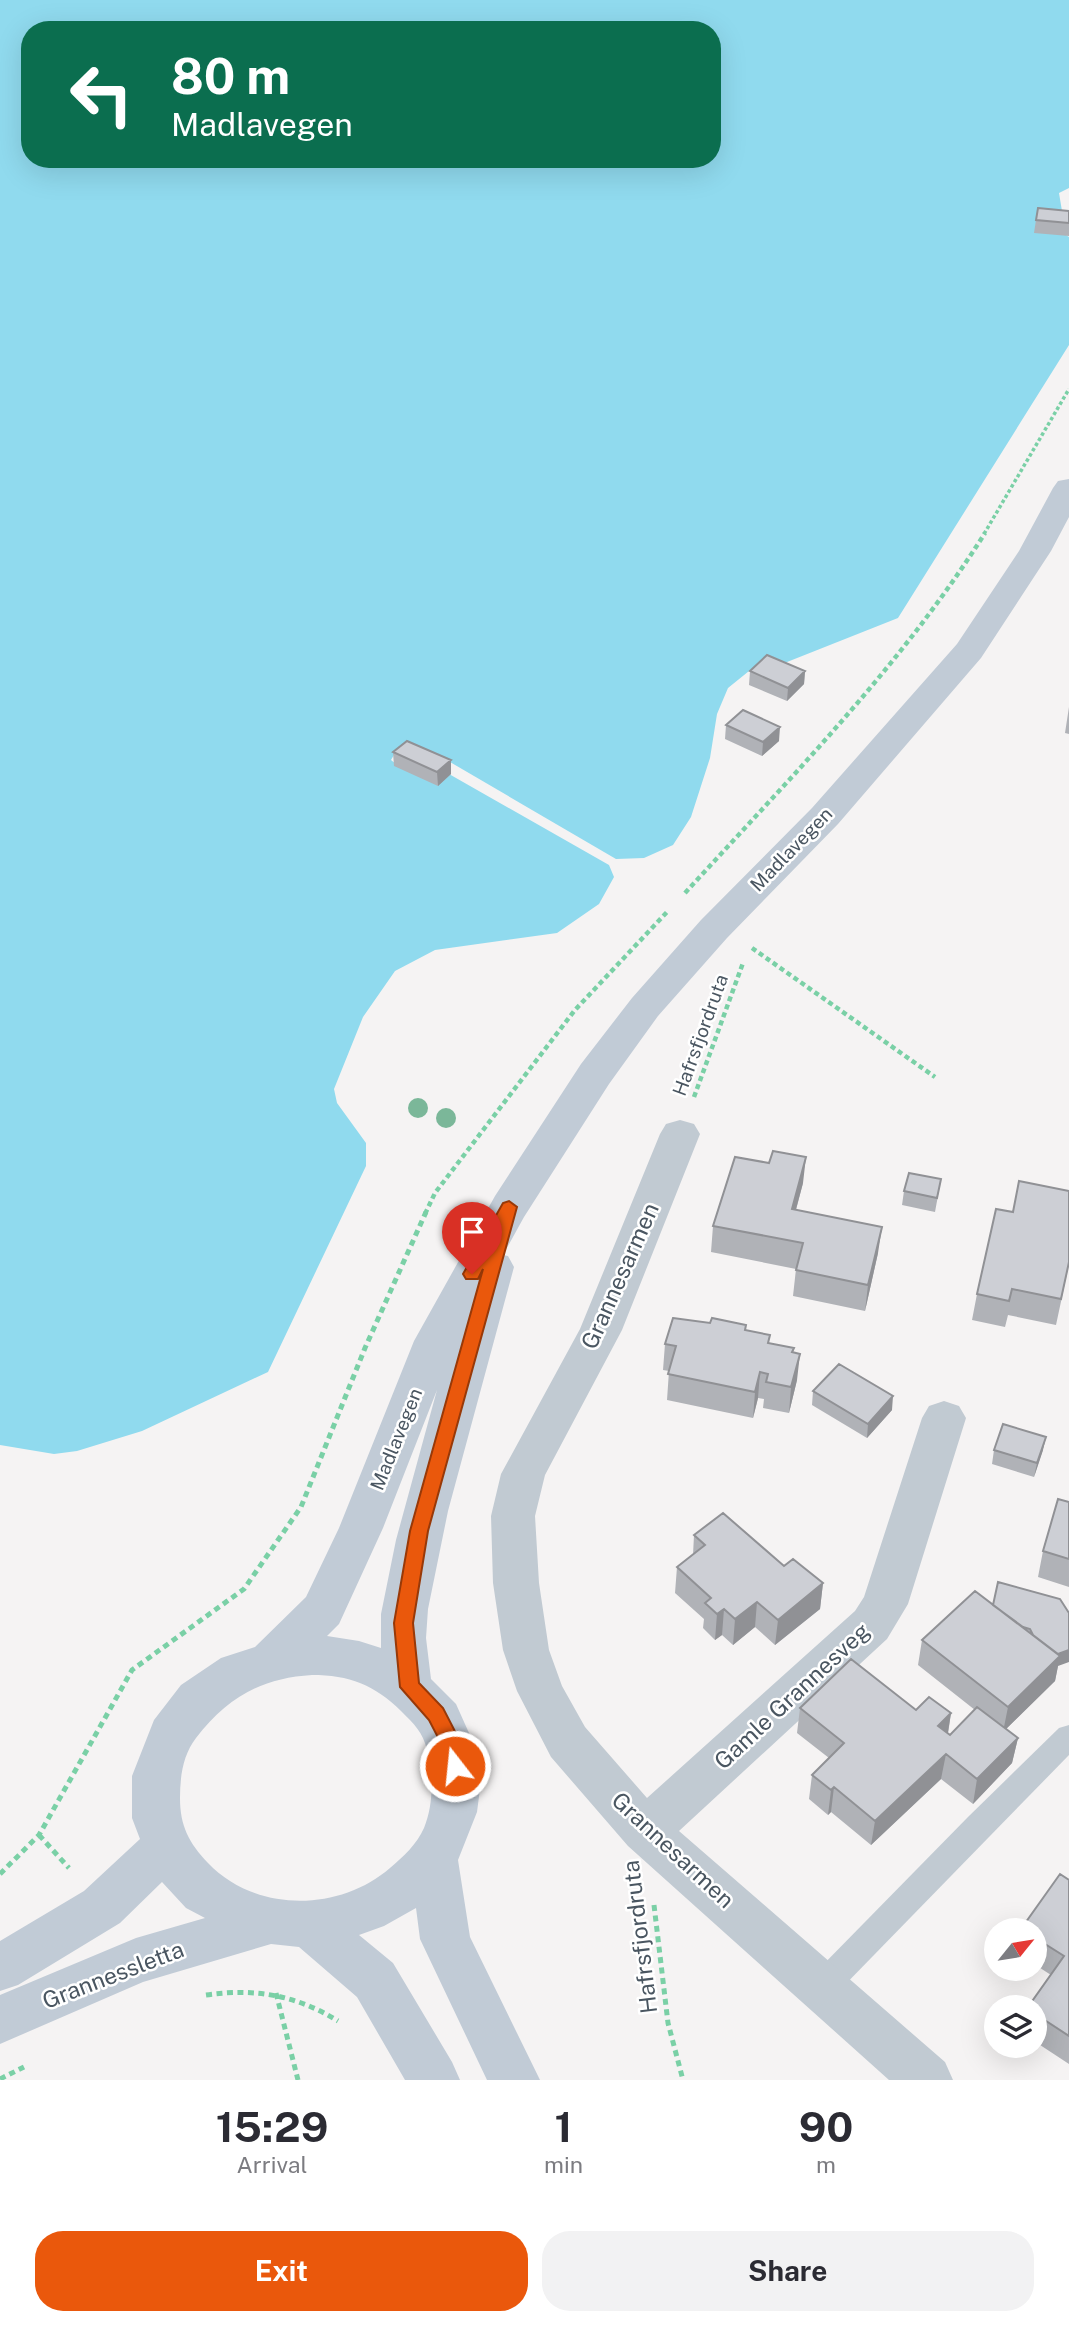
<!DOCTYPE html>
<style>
body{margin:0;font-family:"Public Sans",sans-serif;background:#f2f2f3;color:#2b2b33;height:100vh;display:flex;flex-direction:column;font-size:26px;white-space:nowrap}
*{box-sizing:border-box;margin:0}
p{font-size:23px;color:#7c7c81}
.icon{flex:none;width:38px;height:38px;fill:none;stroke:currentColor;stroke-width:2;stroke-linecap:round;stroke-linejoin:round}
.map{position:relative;height:2080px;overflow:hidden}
.details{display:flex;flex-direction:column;background:#fff;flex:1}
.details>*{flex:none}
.banner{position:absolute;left:21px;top:21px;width:700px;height:147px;border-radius:28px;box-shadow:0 7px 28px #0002;background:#0b6e4f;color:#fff;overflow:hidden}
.needle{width:46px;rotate:60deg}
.buttons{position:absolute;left:984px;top:1918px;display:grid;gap:14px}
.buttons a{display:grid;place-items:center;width:63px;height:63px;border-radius:50%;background:#fff;box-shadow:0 7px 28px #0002;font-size:35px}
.pin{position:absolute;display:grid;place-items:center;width:60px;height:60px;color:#fff;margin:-72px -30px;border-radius:50% 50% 50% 0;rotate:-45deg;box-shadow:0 0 7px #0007}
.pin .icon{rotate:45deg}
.me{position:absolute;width:77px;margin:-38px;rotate:344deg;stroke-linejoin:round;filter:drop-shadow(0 0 5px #0008)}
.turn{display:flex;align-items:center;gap:24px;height:147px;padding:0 35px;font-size:32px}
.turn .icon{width:91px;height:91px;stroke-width:2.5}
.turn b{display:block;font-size:49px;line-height:60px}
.eta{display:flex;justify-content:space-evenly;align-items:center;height:119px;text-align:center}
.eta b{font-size:42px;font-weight:700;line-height:49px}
.action{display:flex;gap:14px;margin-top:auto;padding:14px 35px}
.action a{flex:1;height:80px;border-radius:28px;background:#ea580c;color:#fff;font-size:28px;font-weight:700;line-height:80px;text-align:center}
.action a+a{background:#f2f2f3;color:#2b2b33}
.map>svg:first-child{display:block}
</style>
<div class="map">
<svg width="1069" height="2080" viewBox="0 0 1069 2080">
<rect width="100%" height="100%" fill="#f5f3f3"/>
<path fill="#90daee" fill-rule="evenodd" d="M0 0H1069V188L1059 193 1066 235 1069 237V345L898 618 782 664 754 667 728 688 717 714 710 758 691 817 673 845 644 858 616 859 438 755 409 747 398 748 391 760 396 764 449 774 609 865 614 877 599 904 557 933 435 950 395 971 363 1017 334 1089 337 1103 366 1143V1166L268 1372 142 1431 77 1451 54 1454 0 1445ZM30 30H712V159H30Z"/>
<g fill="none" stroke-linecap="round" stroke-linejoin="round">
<path stroke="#7ad0a6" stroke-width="3.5" stroke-dasharray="3.5 2.5" stroke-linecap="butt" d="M984 534 1069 389"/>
<path stroke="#7ad0a6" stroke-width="4.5" stroke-dasharray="5 3.5" stroke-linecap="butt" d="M685 893C791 777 901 666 985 533
M752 948 935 1077
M694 1097 743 963
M425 1214 435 1193 575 1010 667 912"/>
<path stroke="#7ad0a6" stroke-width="5" stroke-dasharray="6 4.5" stroke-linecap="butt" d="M39 1835 69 1868
M0 1874 39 1835 132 1670 244 1589 301 1507 365 1348 426 1212
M654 1905 668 2023 683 2080
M276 1993 298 2080
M206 1995C255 1988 296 1995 338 2021
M0 2079 24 2067"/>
<path fill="#c1cad2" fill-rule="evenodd" d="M1069 1725V1755L834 1996 823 2000 812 1996 808 1986 812 1976 968 1817 1059 1728Z"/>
<path fill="#c1cad2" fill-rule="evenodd" d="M680 1120 694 1124 700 1134 622 1330 545 1475 535 1516 539 1583 549 1650 562 1686 585 1727 647 1798 855 1611 864 1597 922 1418 929 1406 944 1401 959 1406 966 1418 908 1604 887 1639 679 1831 945 2062 953 2080H889L628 1846 551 1757 517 1691 503 1650 493 1583 491 1516 501 1474 580 1329 660 1134 666 1124Z"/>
<path fill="#c1cbd6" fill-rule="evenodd" d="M1069 479V517L1051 551 981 658 838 824 727 938 658 1016 609 1084 524 1217 503 1255 508 1256 514 1267 448 1511 428 1609 426 1638 431 1679 456 1704 473 1742 478 1766 480 1789 477 1812 458 1860 470 1937 540 2080H487L420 1939 416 1908 384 1926 359 1935 393 1963 452 2062 460 2080H405L357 1997 299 1947 271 1944 143 1982 0 2044V1995L136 1938 205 1918 186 1908 162 1882 120 1923 18 1985 0 1991V1941L84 1891 140 1839 132 1818V1776L154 1720 181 1685 221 1658 255 1647 306 1597 339 1528 414 1341 495 1196 581 1064 632 998 701 920 812 808 957 644 1019 551 1053 488 1058 481ZM437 1390 396 1540 381 1614V1648L359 1641 327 1636 339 1624 383 1528ZM312 1675C349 1675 375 1685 401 1711 414 1724 423 1732 427 1750 433 1776 434 1803 424 1828 417 1844 403 1857 390 1868 339 1912 256 1913 208 1863 189 1843 180 1826 180 1798 180 1776 183 1755 196 1738 227 1698 261 1678 312 1675Z"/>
</g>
<g fill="#7bb799">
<circle cx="418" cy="1108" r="10"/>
<circle cx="446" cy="1118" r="10"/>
</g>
<path fill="#b0b2b7" d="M1069 211V236L1034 233 1036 220Z
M750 671H805L804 684 787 701 749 685Z
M1069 707V734L1065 733Z
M726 725 779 741 762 756 725 739Z
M393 752 451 760V774L438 786 394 766Z
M941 1179 935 1212 902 1205 904 1191Z
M803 1183 796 1210 878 1253 865 1311 793 1296 796 1269 711 1252 713 1226Z
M1013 1212 1069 1264 1056 1325 1008 1315 1005 1327 972 1320 977 1294Z
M710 1323 746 1325V1330L769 1343 794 1348 793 1353 797 1380 789 1413 763 1408 764 1399 758 1398 753 1418 667 1400 669 1371 663 1370 665 1344Z
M813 1391 892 1410 867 1438 812 1405Z
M994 1450H1043L1034 1477 992 1464Z
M1069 1502V1587L1038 1577 1043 1551Z
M694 1535 784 1566 823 1583 820 1609 775 1645 755 1627 733 1645 722 1635 715 1640 703 1628 704 1619 675 1593 677 1567 693 1555Z
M998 1582 1058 1666 1055 1681 1006 1729 1018 1738 1012 1763 973 1804 941 1779 871 1845 831 1812 828 1815 809 1799 812 1775 829 1758 797 1733 800 1708 916 1710 951 1713 948 1734 950 1735 975 1710 918 1665 922 1640 993 1605Z
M1069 1880V2064L1034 2041V2007L1051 1975 1034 1964V1930H1021Z"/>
<path fill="#909195" d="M805 671 804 684 787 701 788 688Z
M780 727 779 741 762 756 763 742Z
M451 760V774L438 786 437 772Z
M806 1157 803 1183 789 1235 792 1209Z
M882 1227 878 1253 865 1311 868 1285Z
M800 1354 797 1380 789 1413 791 1387Z
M760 1372 758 1398 753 1418 755 1392Z
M893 1396 892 1410 867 1438 868 1424Z
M1046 1437 1043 1450 1034 1477 1037 1463Z
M823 1583 820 1609 775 1645 778 1620Z
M757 1602 755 1627 733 1645 735 1619Z
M724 1609 722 1635 715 1640 717 1614Z
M1069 1650V1662L1058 1666 1055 1681 1003 1732 1008 1707 1045 1658Z
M951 1713 947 1738 938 1726Z
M1018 1738 1012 1763 973 1804 977 1779Z
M946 1754 941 1779 871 1845 875 1821Z
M834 1787 831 1812 828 1815 831 1790Z"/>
<path fill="#cdcfd5" stroke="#909195" stroke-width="2" d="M1038 208 1069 211V223L1036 220Z
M767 655 805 671 788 688 750 671Z
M743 710 780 727 763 742 726 725Z
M407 741 451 760 437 772 393 752Z
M773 1151 806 1157 792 1209 882 1227 868 1285 796 1270 803 1243 713 1226 735 1157 769 1163Z
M909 1173 941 1179 937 1198 904 1191Z
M1019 1181 1069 1191V1262L1061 1299 1012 1289 1009 1301 977 1294 996 1209 1013 1212Z
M673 1318 710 1323 712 1318 746 1325 745 1330 770 1335 768 1343 794 1348 792 1352 800 1354 791 1387 766 1382 768 1374 760 1372 755 1392 668 1374 676 1346 665 1344Z
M839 1364 893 1396 868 1424 813 1391Z
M1003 1424 1046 1437 1037 1463 994 1450Z
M1058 1499 1069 1502V1559L1043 1551Z
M723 1513 784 1566 793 1559 823 1583 778 1620 757 1602 735 1619 724 1609 717 1614 705 1603 711 1598 677 1567 705 1545 694 1535Z
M998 1582 1060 1599 1069 1613V1650L1058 1654 1033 1635 1030 1629 1023 1627 993 1605Z
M975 1591 1060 1656 1008 1707 922 1640Z
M851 1659 916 1710 929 1697 951 1713 938 1726 950 1735 977 1707 1018 1738 977 1779 946 1754 875 1821 834 1787 831 1790 812 1775 844 1743 800 1708Z
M1060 1874 1069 1880V2036L1034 2013V2007H1028L1064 1956 1034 1937V1930H1024L1021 1929Z"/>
<path fill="#ea580c" stroke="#983908" stroke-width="2" d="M509 1201 517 1207 428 1531 413 1623 419 1683 443 1708 460 1741 465 1766 462 1772 455 1774 448 1772 443 1747 429 1720 400 1687 394 1623 410 1531 483 1269 478 1279H466L463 1274 503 1203Z"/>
<g text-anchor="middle" stroke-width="5" stroke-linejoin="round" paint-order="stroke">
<g font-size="19" fill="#4a5661" stroke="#fff">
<text transform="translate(791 849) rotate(-46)" y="7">Madlavegen</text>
<text transform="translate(700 1035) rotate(-70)" y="7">Hafrsfjordruta</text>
<text transform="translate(396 1439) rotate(-68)" y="7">Madlavegen</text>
</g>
<g font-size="23" fill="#4a5661" stroke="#fff">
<text transform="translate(620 1276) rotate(-66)" y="8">Grannesarmen</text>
<text transform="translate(792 1696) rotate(-43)" y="8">Gamle Grannesveg</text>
<text transform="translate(673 1850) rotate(43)" y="8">Grannesarmen</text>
<text transform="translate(640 1937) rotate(-97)" y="8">Hafrsfjordruta</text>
<text transform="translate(113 1975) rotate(-21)" y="8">Grannessletta</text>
</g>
</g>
</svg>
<div class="buttons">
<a><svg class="needle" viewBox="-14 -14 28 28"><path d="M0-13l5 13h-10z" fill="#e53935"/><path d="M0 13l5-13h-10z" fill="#7c7c81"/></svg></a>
<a><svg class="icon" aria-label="layers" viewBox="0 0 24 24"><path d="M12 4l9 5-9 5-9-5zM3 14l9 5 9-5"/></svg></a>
</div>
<div class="pin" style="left:472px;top:1274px;background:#d93025"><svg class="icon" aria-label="arrive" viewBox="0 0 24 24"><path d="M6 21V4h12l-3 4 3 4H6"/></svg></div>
<svg class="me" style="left:455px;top:1766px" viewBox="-20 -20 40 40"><circle r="17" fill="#ea580c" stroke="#fff" stroke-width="3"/><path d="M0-11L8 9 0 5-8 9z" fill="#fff"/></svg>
<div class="banner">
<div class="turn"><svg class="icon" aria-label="left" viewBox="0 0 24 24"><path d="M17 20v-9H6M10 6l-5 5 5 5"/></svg><div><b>80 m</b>Madlavegen</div></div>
</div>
</div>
<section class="details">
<div class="eta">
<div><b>15:29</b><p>Arrival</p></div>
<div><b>1</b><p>min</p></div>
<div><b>90</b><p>m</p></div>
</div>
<div class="action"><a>Exit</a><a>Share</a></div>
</section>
